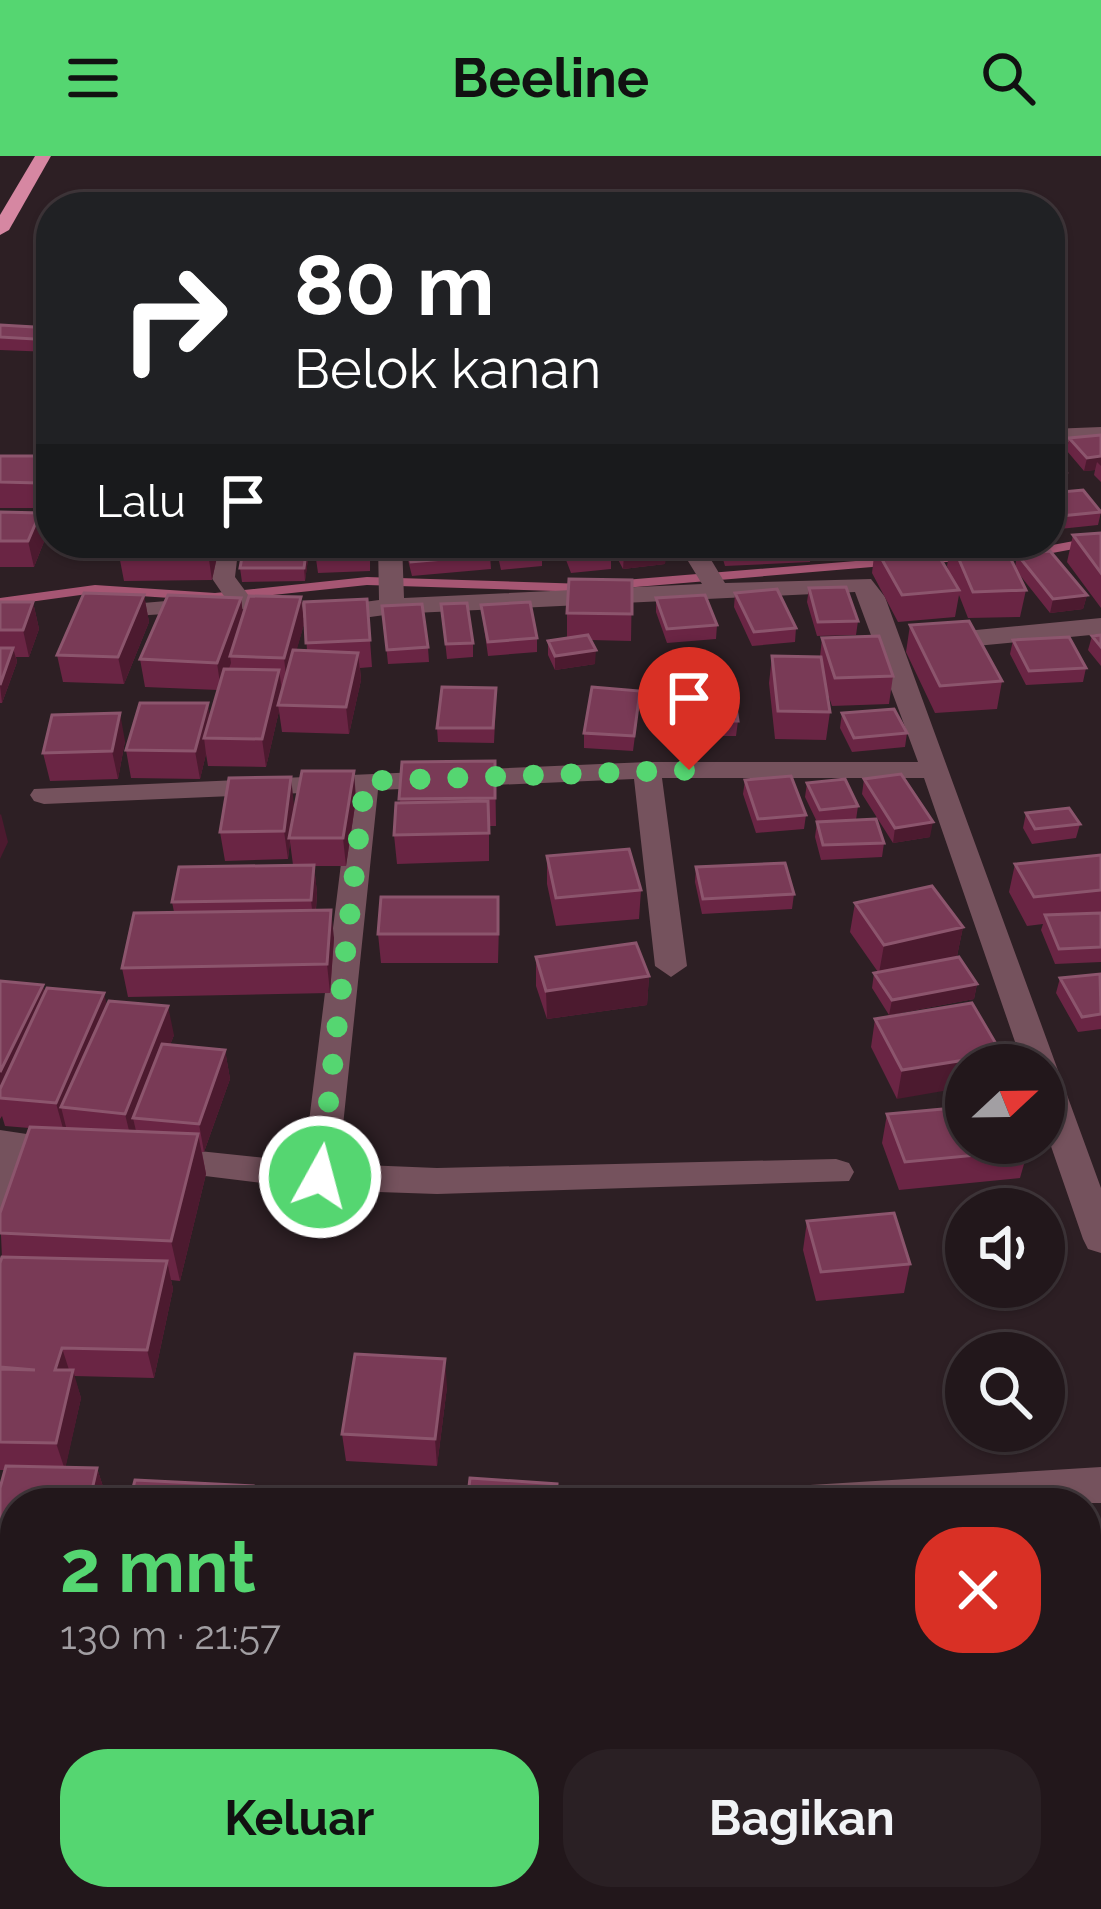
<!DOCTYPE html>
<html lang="id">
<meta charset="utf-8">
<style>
body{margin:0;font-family:Raleway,sans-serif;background:#2a2024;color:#f1f3f6;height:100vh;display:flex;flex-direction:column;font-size:45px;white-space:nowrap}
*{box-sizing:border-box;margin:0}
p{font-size:39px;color:#a29fa3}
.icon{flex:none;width:66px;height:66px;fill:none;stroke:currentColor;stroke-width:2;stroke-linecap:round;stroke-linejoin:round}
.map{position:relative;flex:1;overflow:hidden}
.drawer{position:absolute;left:0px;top:1332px;width:1101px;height:423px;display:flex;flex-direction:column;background:#22171b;border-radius:48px 48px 0 0;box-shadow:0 3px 9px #0004,0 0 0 3px #3f363a}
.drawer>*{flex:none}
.hud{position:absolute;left:36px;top:36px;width:1029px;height:366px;border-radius:48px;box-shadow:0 3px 9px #0004,0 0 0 3px #3f363a;background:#202124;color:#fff;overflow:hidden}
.needle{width:78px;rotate:68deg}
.buttons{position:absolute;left:945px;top:888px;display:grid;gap:24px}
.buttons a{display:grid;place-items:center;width:120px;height:120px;border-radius:50%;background:#22171b;box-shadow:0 3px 9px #0004,0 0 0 3px #3f363a;font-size:60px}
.pin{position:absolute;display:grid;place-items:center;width:102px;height:102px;color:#fff;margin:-123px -51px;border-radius:50% 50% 50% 0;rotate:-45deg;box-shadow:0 0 12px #0007}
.pin .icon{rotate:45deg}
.me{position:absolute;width:132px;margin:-66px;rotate:7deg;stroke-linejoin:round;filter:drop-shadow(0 0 9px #0008)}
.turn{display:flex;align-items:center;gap:42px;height:252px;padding:0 60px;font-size:54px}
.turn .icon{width:156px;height:156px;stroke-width:2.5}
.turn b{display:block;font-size:84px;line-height:102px}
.then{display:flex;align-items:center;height:114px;padding:0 60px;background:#0003;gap:24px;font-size:45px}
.round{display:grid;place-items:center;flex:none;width:126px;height:126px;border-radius:48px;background:#2a2024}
.overview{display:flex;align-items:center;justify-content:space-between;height:204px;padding:0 60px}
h1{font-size:72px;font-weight:700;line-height:90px;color:#55d671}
.button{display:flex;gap:24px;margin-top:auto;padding:24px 60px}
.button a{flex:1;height:138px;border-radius:48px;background:#55d671;color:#111;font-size:48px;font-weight:700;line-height:138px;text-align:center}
.button a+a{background:#2a2024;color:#f1f3f6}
header{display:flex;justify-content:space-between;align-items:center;height:156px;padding:0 60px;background:#55d671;color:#111;font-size:54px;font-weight:700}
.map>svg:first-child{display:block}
</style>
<header><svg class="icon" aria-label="menu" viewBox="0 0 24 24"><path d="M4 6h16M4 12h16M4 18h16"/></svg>Beeline<svg class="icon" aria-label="search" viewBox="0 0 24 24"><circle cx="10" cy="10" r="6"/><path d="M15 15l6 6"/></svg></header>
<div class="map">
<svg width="1101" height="1753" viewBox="0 0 1101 1753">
<rect width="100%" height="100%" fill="#2d1f24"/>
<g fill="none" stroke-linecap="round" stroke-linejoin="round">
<path fill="#a65673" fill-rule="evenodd" d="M1101 380V388L1036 400 917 408 911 404 917 400 1036 392Z
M892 402 896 403V409L612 433 606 429 612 425Z
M367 421 587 428 593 432 587 436 367 429 215 445 95 437 0 450V442L95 429 215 437Z"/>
<path fill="#75525d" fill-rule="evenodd" d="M1101 271V285L1050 287V273Z
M215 387H239L235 421 249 440 334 450 379 444 378 387H402L404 442 702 428 677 387H701L725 427 871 423 885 441 1101 1032V1097L1088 1093 1083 1083 1044 970V909H1023L924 622H662L687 810 671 821 655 810 634 623 378 634 339 1008 437 1012 836 1003 849 1007 854 1016 849 1025 437 1038 320 1034 148 1013 143 1004 148 995 161 991 304 1006 350 635 44 648 34 645 30 639 34 633 647 606H918L855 436 392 458 334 466 241 453 134 460V450L143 447 224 440 211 421Z
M1101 462V478L934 494 921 486 934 478Z
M0 974 80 986 86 995 80 1004H35L13 1061 0 1065Z
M1101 1311V1347H789L795 1334 810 1329Z
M1101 1724V1753H927L933 1740H1086V1725Z"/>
<path fill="#d687a2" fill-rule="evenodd" d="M35 0H51L9 74 0 79V59Z"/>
</g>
<path fill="#6a2544" d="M0 169 51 172V196L0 194Z
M1101 279V326L1094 319 1095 314 1084 315 1067 295 1069 282Z
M1050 292 1066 316 1062 336 1101 356 1098 369 1050 374Z
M0 300H51V338L45 352H0Z
M0 356 40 357 45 383 34 411H0Z
M1101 377V452L1067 406 1073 379Z
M220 387 212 424 124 425 119 399Z
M258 387H301V389H307L308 403 305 425 242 426 240 412 259 390Z
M370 387V415L318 417 316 403Z
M406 387 490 399 491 413 412 420 407 400Z
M495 387H539L542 396V410L501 414Z
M563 387H606L611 399V413L571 417 563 396Z
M612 387H662L666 394 665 408 623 413 612 392Z
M718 387H812L810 406 725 410Z
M895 387H946L944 396 937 397 951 421 947 410 951 387 1015 412 1017 398 1087 439 1083 453 1050 457 1015 413 1026 434 1020 461 968 462 959 439 955 461 898 466 872 417 875 391 896 389Z
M632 424 631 485 591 484 595 508 555 514 548 499V485L567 482V457Z
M809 432 858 465 856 479 817 480 807 446Z
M735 437 796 472 795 486 752 490 734 451Z
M144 439 149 466 124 528 63 526 57 499Z
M301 441 304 468 296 495H307L304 446 367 443 372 511 360 512 361 524 349 578 282 576 279 555 266 611 208 610 206 598 200 623 131 622 126 594 210 561 218 534 145 531 140 503 241 442 243 459Z
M656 442 717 469 716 483 667 487 656 456Z
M0 446H33L39 473 29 501H16L17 506 2 547H0Z
M441 448 473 487V501L447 503Z
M481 449 537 482V496L488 500Z
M382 450 428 491 429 506 388 508Z
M910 469 1002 525 997 553 935 557 906 496Z
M1101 479V510L1088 494 1092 480Z
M822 482 893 520 889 548 832 550 826 532 830 556 826 584 775 583 769 527 772 500 820 501Z
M1013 484 1086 512 1083 526 1026 529 1010 498Z
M673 531 738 565 736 580H676L673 545Z
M496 546 494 587 438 586 437 572Z
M639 549 633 595 584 592V577Z
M842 557 907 577 905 591 852 596 840 572Z
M125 585 118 623 50 625 43 597Z
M495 605 496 670H489V705L397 708 394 679 400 647 402 606Z
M864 623 930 681 893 687 862 638Z
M745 624 806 659 804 673 756 677 743 638Z
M807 627 858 650 856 664 884 687 882 701 821 704 815 681 817 666 805 641Z
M356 643 346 710H314L317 737 316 754 334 782 330 837 128 841 122 812 174 756 172 746 293 709 290 686 288 703 225 705 220 676 294 649 292 667Z
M1026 657 1080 668 1076 682 1032 688 1023 672Z
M1101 699V806L1055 808 1041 774 1043 768 1027 770 1009 736 1015 708Z
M547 700 641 734 639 763 556 770 547 728Z
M696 711 794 738 792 753 702 758 695 726Z
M855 747 963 771 957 800 925 807 977 828 974 843 889 859 872 832 874 817 878 816 850 776Z
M499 769 498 807H381L378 778Z
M536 801 649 820 647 849 547 863 536 830Z
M1101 820V873L1078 876 1056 837 1060 822Z
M0 825 45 838 107 849 174 879 170 889 225 894 230 923 204 996H202L206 1018 180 1125 171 1124 173 1133 154 1222 74 1220 81 1242 65 1312H97L106 1340 104 1347H15V1580H3L6 1587 0 1612V1332L5 1314H0V1107L2 1102 0 1057 29 972 5 970 2 960 0 963Z
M972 847 897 943 871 891 875 863Z
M887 958 1028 994 1020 1022 899 1034 882 987Z
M807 1065 910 1108 904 1137 816 1145 803 1094Z
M447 1231 437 1310 346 1305 342 1278Z
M1101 1415V1512L1086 1513V1416Z
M1086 1535H1101V1678L1086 1679Z"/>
<path fill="#4c1a2f" d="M51 300V338L45 352 39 327Z
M1101 300V310L1097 306 1095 314 1084 315 1087 302Z
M40 357 45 383 34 411 28 385Z
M211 387H220L212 424 208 397Z
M307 389 308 403 305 425 304 412Z
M666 394 665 408 623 413 624 399Z
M144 439 149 466 124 528 118 501Z
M1087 439 1083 453 1050 457 1053 443Z
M301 441 304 468 287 529 284 502Z
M241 442 244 469 230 500 231 507 221 534 217 507Z
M33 446 39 473 29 501 23 474Z
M13 492 17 506 2 547 0 529Z
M596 494 595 508 555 514V500Z
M358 497 361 524 349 578 346 551Z
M279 514 283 541 278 549 279 555 266 611 262 583Z
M208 547 212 575 204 582 206 598 200 623 195 595Z
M120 557 125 585 118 623 112 595Z
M354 615 356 643 346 710 343 682Z
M291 621 294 649 288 703 284 675Z
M1 658 8 686 0 703V659Z
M933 666 930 681 893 687 895 672Z
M314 709 317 737 314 772 311 744Z
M331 754 334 782 330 837 327 808Z
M963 771 957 800 879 817 884 789Z
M649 820 647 849 547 863 546 835Z
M977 828 974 843 889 859 892 844Z
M43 829 50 858 0 942V916Z
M104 837 111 866 61 951 66 971 64 976 56 947Z
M168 850 174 879 141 962H133L136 975 132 987 125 958Z
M225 894 230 923 204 996 199 968Z
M1002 898 999 909H966V931L897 943 902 914Z
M198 978 206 1018 180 1125 171 1085Z
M167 1105 173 1133 154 1222 147 1194Z
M62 1192 71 1220 55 1214Z
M445 1203 447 1231 437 1310 435 1283Z
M73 1214 81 1242 65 1314 56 1287Z
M97 1312 106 1340 104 1347H89Z
M15 1533V1567L10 1555Z
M0 1574 6 1587 0 1612Z"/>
<path fill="#793a56" stroke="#8c556d" stroke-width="3" d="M0 169 51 172V184L0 181Z
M1101 279V300L1087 302 1069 282Z
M1050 292 1066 316 1050 317Z
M0 300H51L39 327 0 326Z
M1083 334 1101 356 1050 361V337Z
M0 356 40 357 28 385H0Z
M1101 377V417L1073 379Z
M122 387H211L208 397 119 399Z
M317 387H369V401L316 403Z
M406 387H486L490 399 411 406Z
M496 387H539L542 396 500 400Z
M565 387H606L611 399 571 403Z
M617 387H662L666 394 624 399Z
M931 387 959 434 902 439 875 391Z
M952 387H1003L1026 434 973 436Z
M307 389 304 412H240L244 390Z
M1050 395 1087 439 1053 443 1017 398Z
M569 423 632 424V458L567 457Z
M846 431 858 465 818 466 809 432Z
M777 433 796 472 754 476 735 437Z
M84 437 144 439 118 501 57 499Z
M168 439 241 442 217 507 140 503Z
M705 439 717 469 667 473 656 442Z
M249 440 301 441 284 502 230 500Z
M367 443 370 484 306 487 304 446Z
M0 446H33L23 474H0Z
M530 446 537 482 488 486 481 449Z
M467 447 473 487 446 488 441 448Z
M422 448 428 491 387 494 382 450Z
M969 465 1002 525 940 530 910 469Z
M588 479 596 494 555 500 548 485Z
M1101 479V491L1092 480Z
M879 480 893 520 835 522 822 482Z
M1069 481 1086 512 1029 515 1013 484Z
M0 492H13L0 529Z
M293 494 358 497 346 551 278 549Z
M772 500 821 501 830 556 778 555Z
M224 513 279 514 262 583 204 582Z
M733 530 738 565H677L673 531Z
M442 531 496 532 493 572H437Z
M592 531 640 535 634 580 584 577Z
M140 547H208L195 595 126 594Z
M894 553 907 577 854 582 842 557Z
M120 557 112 595 43 597 52 559Z
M495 605V642L399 643 402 606Z
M302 615H354L343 682H289Z
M901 618 933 666 895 672 864 623Z
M791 620 806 659 758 663 745 624Z
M291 621 284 675 220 676 229 622Z
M845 623 858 650 820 654 807 627Z
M488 645 489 677 394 679 396 647Z
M1069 652 1080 668 1035 673 1026 657Z
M876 663 884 687 823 689 817 666Z
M629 693 641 734 556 742 547 700Z
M1101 699V734L1034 741 1015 708Z
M785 707 794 738 703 743 696 711Z
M314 709 311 744 172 746 179 711Z
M932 730 963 771 884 789 855 747Z
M381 741H498V778H378Z
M331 754 327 808 122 812 134 757Z
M1101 757V791L1059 793 1045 759Z
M636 787 649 820 546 835 536 801Z
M959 801 977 828 892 844 874 817Z
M1100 818 1101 858 1082 861 1060 822Z
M0 825 43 829 0 916Z
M47 832 104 837 56 947 0 942V933Z
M109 845 168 850 125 958 61 951Z
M972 847 1002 898 902 914 875 863Z
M162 888 225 894 199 968 133 962Z
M966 951V987H1025L1028 994 905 1006 887 958Z
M30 971 198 978 171 1085 0 1077V1057Z
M894 1057 910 1108 821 1116 807 1065Z
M2 1101 167 1105 147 1194 62 1192 55 1214H73L56 1287 0 1286V1213L35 1214 0 1211V1107Z
M355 1198 445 1203 435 1283 342 1278Z
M6 1310 97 1312 89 1347H15V1405H0V1332Z
M470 1322 557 1328 556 1347H467Z
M135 1324 253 1330 250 1347H129Z
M0 1410 15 1411V1480L0 1479Z
M1101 1415V1487H1091L1086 1470V1416Z
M0 1486H15V1533L10 1555H0Z
M1086 1535H1101V1655L1086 1656Z"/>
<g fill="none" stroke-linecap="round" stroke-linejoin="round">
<path stroke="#55d671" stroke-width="21" stroke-dasharray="0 37.8" d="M320 1021 365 625 689 614"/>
</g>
</svg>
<div class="buttons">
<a><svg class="needle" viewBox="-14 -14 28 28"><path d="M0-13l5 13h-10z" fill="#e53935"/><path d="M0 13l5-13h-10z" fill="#a29fa3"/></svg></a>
<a><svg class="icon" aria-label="sound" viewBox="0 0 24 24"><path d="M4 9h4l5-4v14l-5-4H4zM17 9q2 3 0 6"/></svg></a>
<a><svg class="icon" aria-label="search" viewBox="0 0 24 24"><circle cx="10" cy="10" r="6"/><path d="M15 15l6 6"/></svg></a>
</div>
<div class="pin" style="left:689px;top:614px;background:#d93025"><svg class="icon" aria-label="arrive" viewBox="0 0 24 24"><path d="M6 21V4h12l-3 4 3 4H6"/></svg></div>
<svg class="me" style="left:320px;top:1021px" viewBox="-20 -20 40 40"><circle r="17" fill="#55d671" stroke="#fff" stroke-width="3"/><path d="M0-11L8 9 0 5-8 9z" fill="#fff"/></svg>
<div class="hud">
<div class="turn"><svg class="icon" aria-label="right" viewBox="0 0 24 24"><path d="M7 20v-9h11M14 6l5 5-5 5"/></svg><div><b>80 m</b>Belok kanan</div></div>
<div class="then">Lalu<svg class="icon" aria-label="arrive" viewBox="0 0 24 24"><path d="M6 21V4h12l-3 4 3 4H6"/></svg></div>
</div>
<section class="drawer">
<div class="overview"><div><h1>2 mnt</h1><p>130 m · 21:57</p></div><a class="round" style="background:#d93025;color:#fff"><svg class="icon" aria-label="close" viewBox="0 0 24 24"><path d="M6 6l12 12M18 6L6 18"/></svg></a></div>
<div class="button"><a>Keluar</a><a>Bagikan</a></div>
</section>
</div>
